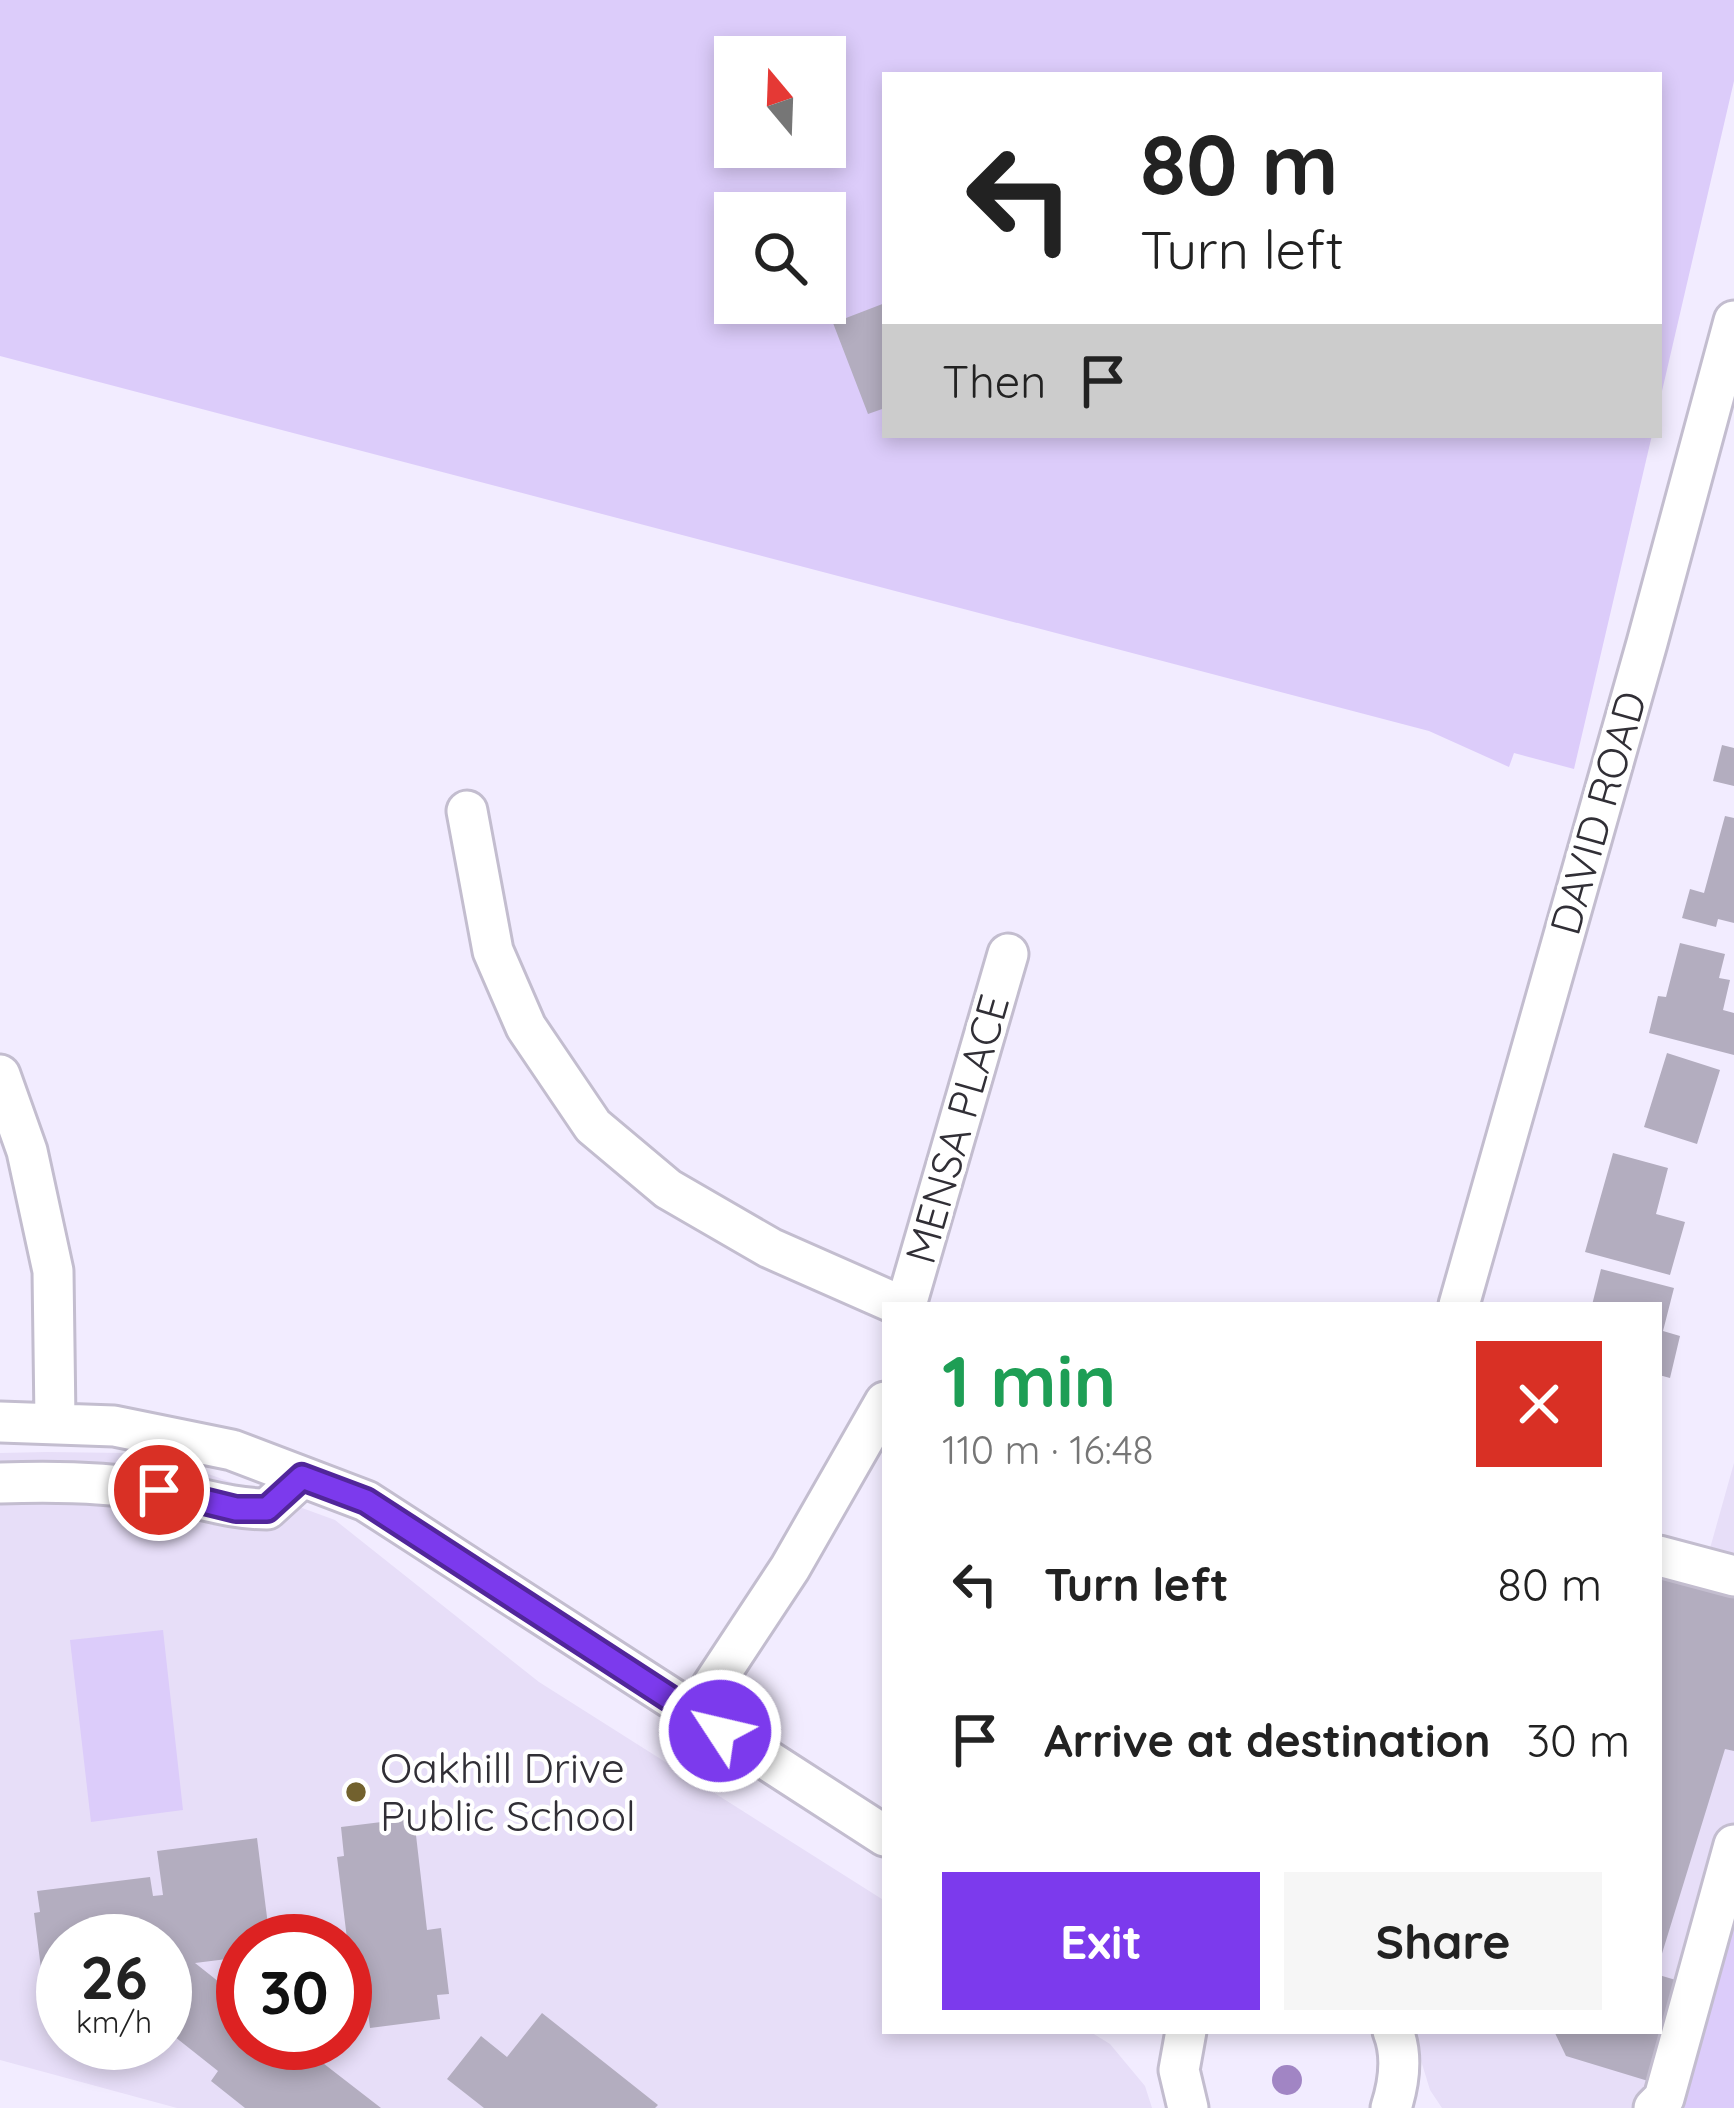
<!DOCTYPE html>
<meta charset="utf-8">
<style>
body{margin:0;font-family:Quicksand,sans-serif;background:#f6f6f6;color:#222;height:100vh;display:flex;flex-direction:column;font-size:45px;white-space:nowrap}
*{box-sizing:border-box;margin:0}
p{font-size:39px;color:#767676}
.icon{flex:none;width:66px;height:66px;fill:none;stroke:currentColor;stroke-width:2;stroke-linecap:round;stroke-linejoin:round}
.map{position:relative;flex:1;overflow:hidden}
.drawer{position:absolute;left:882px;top:1302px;width:780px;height:732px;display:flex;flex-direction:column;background:#fff;border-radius:0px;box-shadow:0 6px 18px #0003}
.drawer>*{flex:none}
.banner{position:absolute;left:882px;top:72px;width:780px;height:366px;border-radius:0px;box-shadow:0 6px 18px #0003;background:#fff;color:#222;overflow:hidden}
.needle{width:78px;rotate:341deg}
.fabs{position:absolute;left:714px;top:36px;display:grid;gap:24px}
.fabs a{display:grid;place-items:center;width:132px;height:132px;border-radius:0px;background:#fff;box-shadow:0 6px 18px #0003;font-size:60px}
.speed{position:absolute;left:36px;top:1914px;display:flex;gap:24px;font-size:60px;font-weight:700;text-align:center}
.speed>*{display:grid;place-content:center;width:156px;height:156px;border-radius:50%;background:#fff;box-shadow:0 6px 18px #0003;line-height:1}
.speed small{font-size:30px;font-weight:400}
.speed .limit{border:18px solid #d22;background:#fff;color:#111}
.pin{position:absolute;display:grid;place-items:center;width:102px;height:102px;color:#fff;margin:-51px;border:6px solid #fff;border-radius:50%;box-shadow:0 3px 12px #0007}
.me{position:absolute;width:132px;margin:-66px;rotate:305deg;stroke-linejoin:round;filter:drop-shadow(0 0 9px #0008)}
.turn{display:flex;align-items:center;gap:42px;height:252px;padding:0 60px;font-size:54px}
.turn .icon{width:156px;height:156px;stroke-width:2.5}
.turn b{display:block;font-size:84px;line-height:102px}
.then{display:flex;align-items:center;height:114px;padding:0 60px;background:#0003;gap:24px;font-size:45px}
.round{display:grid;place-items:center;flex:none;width:126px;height:126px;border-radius:0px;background:#f6f6f6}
.summary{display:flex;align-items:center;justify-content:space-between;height:204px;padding:0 60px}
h1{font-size:72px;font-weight:700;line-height:90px;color:#1e9e55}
.button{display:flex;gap:24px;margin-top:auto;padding:24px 60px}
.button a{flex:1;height:138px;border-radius:0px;background:#7c3aed;color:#fff;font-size:48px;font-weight:700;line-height:138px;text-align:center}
.button a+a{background:#f6f6f6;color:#222}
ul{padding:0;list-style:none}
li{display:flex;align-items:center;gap:36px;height:156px;padding:0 60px}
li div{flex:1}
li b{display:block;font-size:45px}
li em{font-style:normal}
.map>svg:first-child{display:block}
</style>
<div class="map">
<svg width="1734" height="2108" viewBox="0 0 1734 2108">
<rect width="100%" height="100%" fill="#f2ecff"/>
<path fill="#e7def8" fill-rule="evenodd" d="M47 1452 125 1453 167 1459 335 1520 539 1682 885 1901V2031H1089L1110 2044 1145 2086 1152 2108H177L0 2060V1453ZM63 1941H165V2043H63ZM243 1941H345V2043H243Z
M1734 1463V1902L1670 2108H1442L1430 2090 1412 2031H1659V1539L1709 1552Z"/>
<path fill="#dcccfa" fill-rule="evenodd" d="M0 0H1734V81L1659 404V75H885V435H1652L1574 769 1514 753 1509 767 1429 731 0 356ZM735 57H825V147H735ZM735 213H825V303H735Z
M163 1630 183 1810 91 1822 70 1640Z
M1734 1902V2108H1670Z"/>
<path fill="#b3adbf" d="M885 303V408L868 414 833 323Z
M1722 745 1734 748V786L1713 781Z
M1725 816 1734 818V923L1718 919 1716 927 1682 918 1690 889 1704 893Z
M1680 943 1725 954 1719 978 1730 980 1723 1010 1734 1013V1055L1649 1033 1658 996 1666 997Z
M1667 1053 1720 1070 1697 1144 1644 1127Z
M1613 1153 1668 1168 1656 1214 1685 1222 1670 1275 1585 1252Z
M1601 1269 1674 1288 1663 1331 1680 1336 1670 1378 1659 1375V1305H1592Z
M1659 1573 1734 1596V1751L1725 1749 1660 1960Z
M414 1818 427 1930 441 1928 449 1994 437 1995 440 2019 370 2028 366 1995 354 1996 337 1857 344 1856 341 1827Z
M257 1838 270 1941H243V1957L195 1963 243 2001V2043H297L381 2108H245L211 2081 218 2071 165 2029V1941H63V2022L48 2024 34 1913 40 1912 37 1891 150 1877 153 1896 163 1895 157 1851Z
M1659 1975 1689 1984 1658 2084 1566 2056 1554 2031H1659Z
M542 2013 658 2105 655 2108H484L447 2079 481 2036 507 2057Z"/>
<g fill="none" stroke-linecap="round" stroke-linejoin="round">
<defs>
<path id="minor" d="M467 811 493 951 526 1027 593 1126 668 1189 770 1248 899 1305
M0 1075 27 1151 53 1271 55 1421
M906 1305 1008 954
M1459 1305 1647 643 1734 321
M0 1422 114 1426 232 1450 366 1501 885 1836
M0 1483C51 1481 104 1482 154 1490 192 1495 227 1509 267 1509L302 1477
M1659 1556 1734 1576
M695 1712 790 1568 885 1402
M1186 2031 1179 2070 1188 2108
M1391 2108C1399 2083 1403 2056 1393 2031
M1654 2108 1664 2098 1734 1845"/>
</defs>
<use href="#minor" stroke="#c3bdcf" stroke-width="45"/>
<use href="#minor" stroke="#fff" stroke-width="39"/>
</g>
<circle fill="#a185c4" cx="1287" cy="2080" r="15"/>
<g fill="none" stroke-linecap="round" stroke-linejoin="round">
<defs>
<path id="route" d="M159 1490 236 1509H267L302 1477 366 1501 720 1731"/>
</defs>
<use href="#route" stroke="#51269a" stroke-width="30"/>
<use href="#route" stroke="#7c3aed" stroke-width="21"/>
</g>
<circle fill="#72612e" stroke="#fff" stroke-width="4.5" cx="356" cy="1792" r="12"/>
<g text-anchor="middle" stroke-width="9" stroke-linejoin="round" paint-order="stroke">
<g font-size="42" fill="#312f36" stroke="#fff">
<text transform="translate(1598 813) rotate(-74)" y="15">DAVID ROAD</text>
<text transform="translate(957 1129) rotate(-74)" y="15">MENSA PLACE</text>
</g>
<g font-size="42" fill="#312f36" stroke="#fff" text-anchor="start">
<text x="380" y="1783">Oakhill Drive<tspan x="380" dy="48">Public School</tspan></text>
</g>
</g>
</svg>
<div class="fabs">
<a><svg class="needle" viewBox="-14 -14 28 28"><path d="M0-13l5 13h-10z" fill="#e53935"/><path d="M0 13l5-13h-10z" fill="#767676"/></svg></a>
<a><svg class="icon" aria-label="search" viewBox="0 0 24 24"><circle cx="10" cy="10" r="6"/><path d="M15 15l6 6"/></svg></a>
</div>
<div class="speed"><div>26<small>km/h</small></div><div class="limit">30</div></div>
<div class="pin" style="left:159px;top:1490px;background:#d93025"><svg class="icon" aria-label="arrive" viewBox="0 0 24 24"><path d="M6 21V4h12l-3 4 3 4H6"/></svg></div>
<svg class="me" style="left:720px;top:1731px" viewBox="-20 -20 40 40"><circle r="17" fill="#7c3aed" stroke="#fff" stroke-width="3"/><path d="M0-11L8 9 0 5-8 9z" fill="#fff"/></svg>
<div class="banner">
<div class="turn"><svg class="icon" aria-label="left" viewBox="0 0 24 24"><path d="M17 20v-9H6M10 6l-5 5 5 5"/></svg><div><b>80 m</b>Turn left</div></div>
<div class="then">Then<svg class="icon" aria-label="arrive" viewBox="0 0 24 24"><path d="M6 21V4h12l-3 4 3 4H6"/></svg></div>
</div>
<section class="drawer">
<div class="summary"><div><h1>1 min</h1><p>110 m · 16:48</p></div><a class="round" style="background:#d93025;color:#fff"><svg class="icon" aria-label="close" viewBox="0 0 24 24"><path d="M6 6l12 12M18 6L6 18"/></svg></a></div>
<ul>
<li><svg class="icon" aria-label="left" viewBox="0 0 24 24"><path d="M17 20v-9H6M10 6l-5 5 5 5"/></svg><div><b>Turn left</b></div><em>80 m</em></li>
<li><svg class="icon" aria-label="arrive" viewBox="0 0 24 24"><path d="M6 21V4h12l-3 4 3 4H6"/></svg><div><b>Arrive at destination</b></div><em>30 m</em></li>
</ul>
<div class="button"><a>Exit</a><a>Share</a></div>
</section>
</div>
